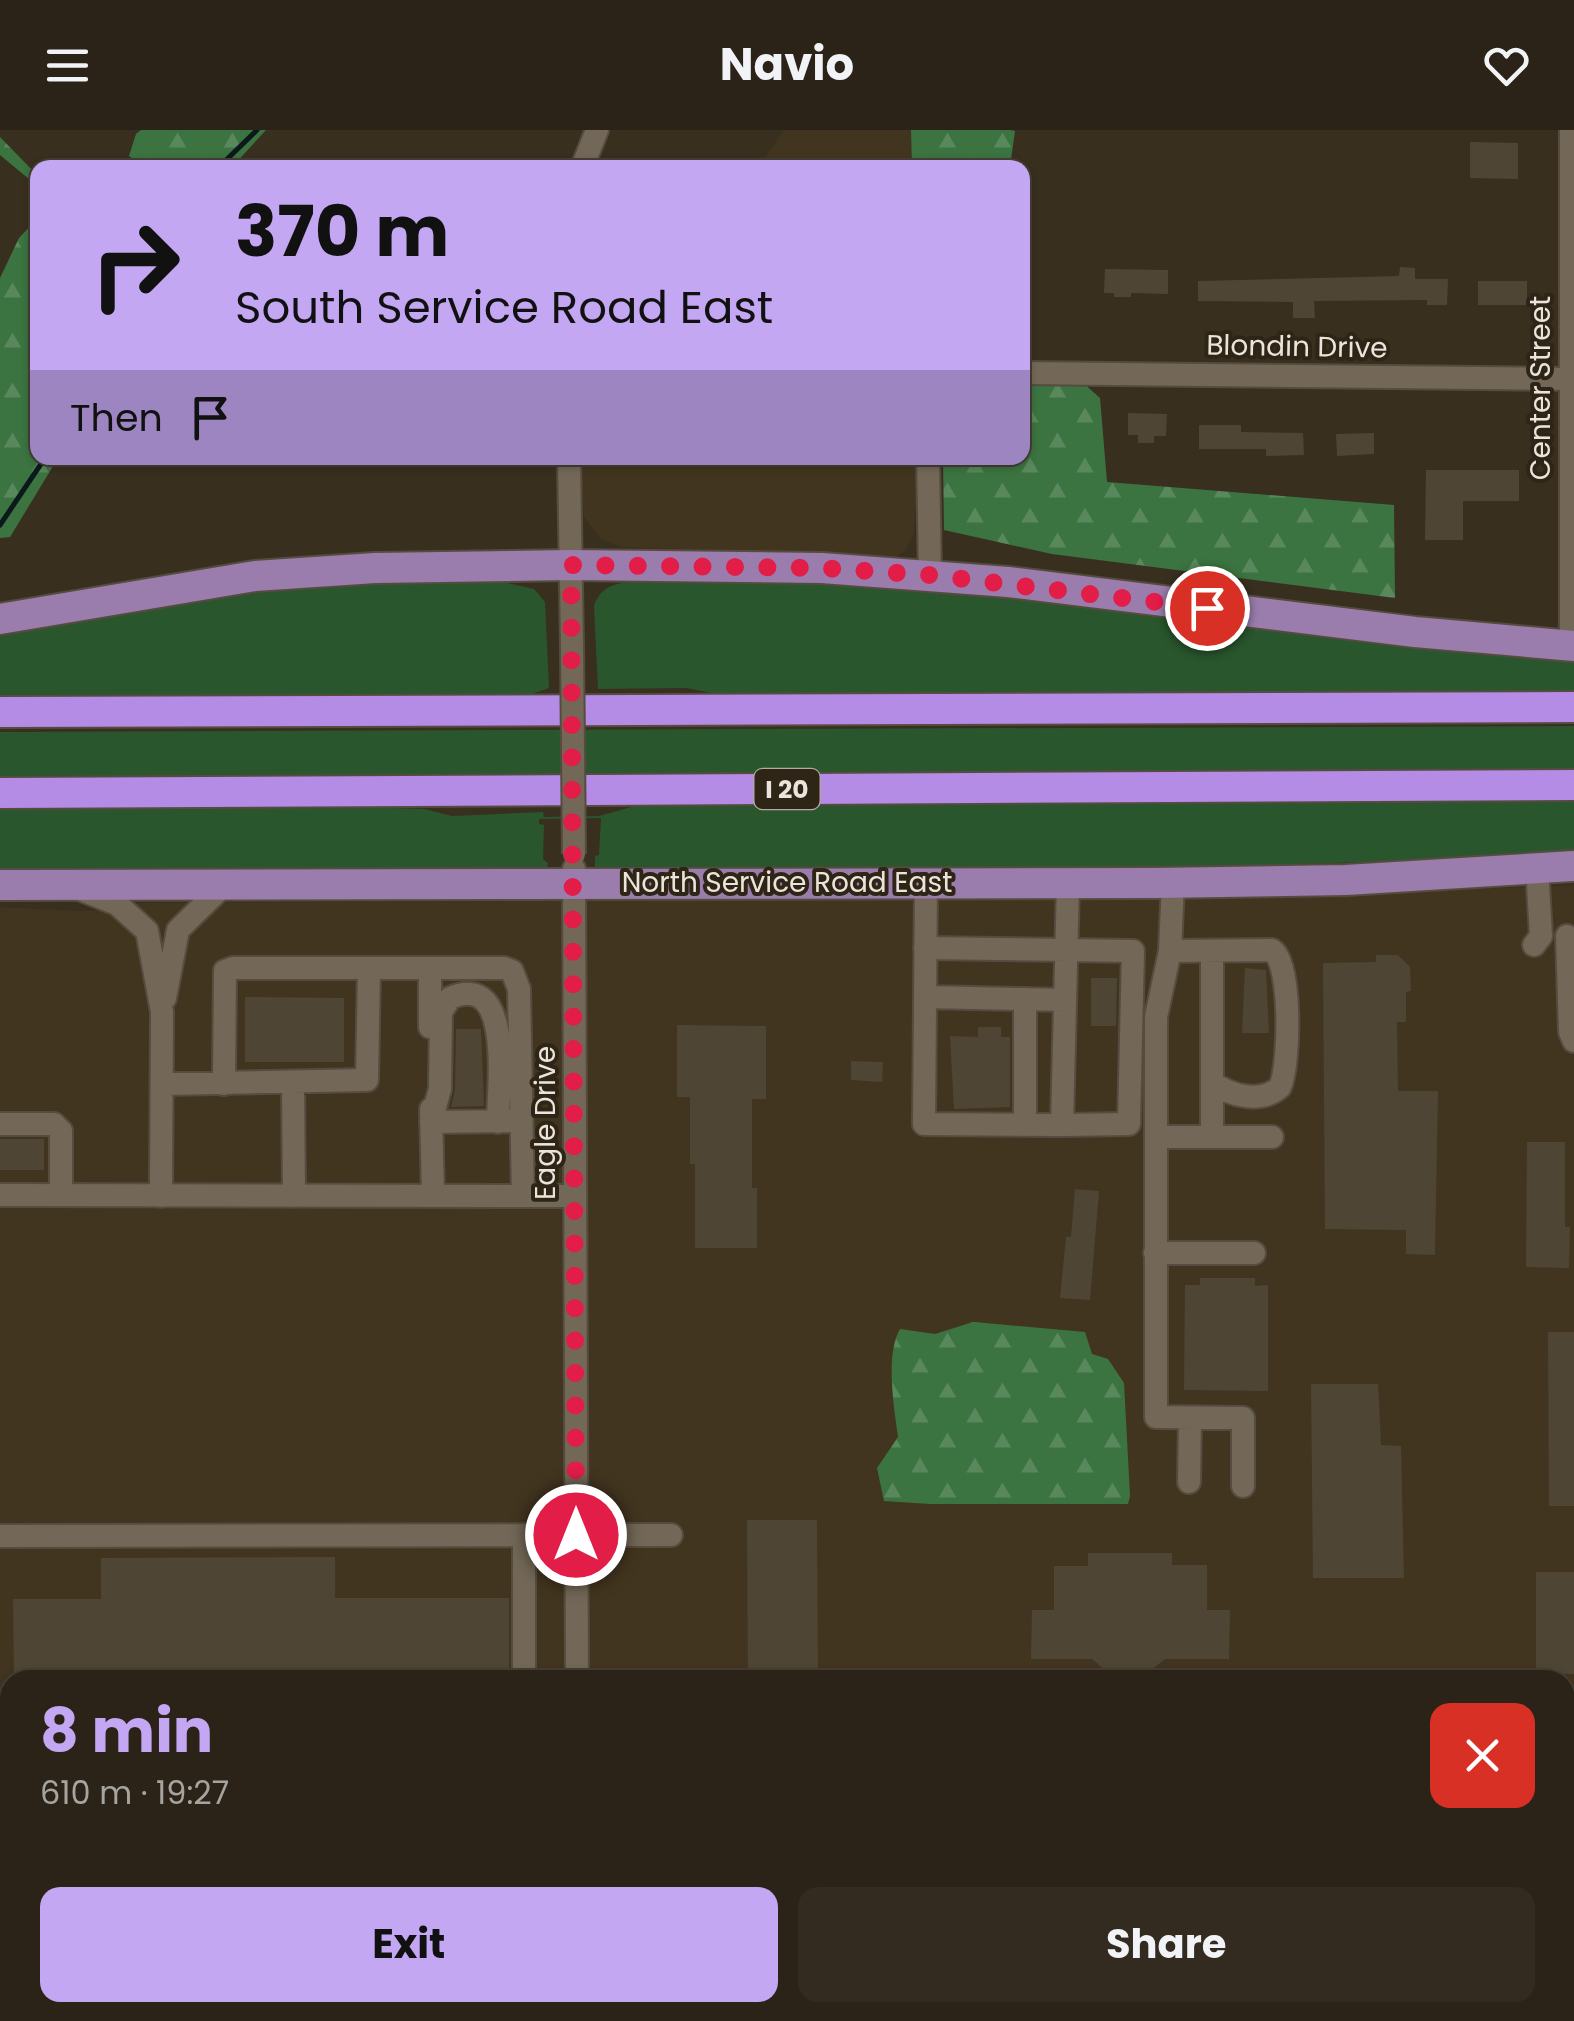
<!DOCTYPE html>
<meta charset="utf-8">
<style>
body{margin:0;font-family:Poppins,sans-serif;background:#332b20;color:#f1f3f6;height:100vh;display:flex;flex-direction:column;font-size:38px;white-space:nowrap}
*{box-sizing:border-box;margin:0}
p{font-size:32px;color:#a6a4a1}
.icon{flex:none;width:55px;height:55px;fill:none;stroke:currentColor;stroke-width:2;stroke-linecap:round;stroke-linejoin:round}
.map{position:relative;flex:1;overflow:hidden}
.details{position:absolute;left:0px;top:1540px;width:1575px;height:352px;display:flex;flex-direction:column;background:#2b2317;border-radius:30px 30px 0 0;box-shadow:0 2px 8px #0004,0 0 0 2px #474036}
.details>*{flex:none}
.banner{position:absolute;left:30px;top:30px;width:1000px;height:305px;border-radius:20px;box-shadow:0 2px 8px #0004,0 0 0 2px #474036;background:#c3a7f2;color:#111;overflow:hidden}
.pin{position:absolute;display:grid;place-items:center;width:85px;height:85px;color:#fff;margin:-42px;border:5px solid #fff;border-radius:50%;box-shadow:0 2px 10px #0007}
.me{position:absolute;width:110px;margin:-55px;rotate:0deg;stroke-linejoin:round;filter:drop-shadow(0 0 8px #0008)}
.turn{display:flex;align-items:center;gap:35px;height:210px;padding:0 40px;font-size:45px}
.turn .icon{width:130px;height:130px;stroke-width:2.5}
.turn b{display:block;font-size:70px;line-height:85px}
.then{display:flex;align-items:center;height:95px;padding:0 40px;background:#0003;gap:20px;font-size:38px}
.round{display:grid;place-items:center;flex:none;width:105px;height:105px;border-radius:20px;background:#332b20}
.summary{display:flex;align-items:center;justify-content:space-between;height:170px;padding:0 40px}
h1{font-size:60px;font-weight:700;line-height:75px;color:#c3a7f2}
.cta{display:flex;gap:20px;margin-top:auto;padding:20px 40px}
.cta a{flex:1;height:115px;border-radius:20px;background:#c3a7f2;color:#111;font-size:40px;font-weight:700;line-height:115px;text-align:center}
.cta a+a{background:#332b20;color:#f1f3f6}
header{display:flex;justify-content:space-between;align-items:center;height:130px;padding:0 40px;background:#2b2317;font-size:45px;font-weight:700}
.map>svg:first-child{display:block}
</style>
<header><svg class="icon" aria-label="menu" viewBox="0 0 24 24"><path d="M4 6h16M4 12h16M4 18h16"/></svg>Navio<svg class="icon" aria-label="heart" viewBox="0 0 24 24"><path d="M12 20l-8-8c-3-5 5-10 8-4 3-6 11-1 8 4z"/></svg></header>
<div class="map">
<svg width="1574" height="1891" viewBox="0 0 1574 1891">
<defs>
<pattern id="forest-firs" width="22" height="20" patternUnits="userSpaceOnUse" patternTransform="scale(2.5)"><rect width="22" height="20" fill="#3b7440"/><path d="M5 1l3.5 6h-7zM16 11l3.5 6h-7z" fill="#58885b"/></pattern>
</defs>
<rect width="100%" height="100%" fill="#392f1f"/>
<path fill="#42351f" d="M784 0H911L912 37H758Z
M579 328H918L914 403 905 421 897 426 621 417 600 408 584 387Z
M1574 755V1608L1565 1611V1550H10V1882H569L570 1891H0V777L79 781 111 780 133 773 1301 767Z
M1574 1644V1848L1565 1852V1647Z
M602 1883H939L930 1891H604Z
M987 1883H1100L1108 1891H978Z
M1144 1883H1506L1493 1891H1152Z"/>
<path fill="#29562d" d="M670 449C973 452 1274 496 1574 529V565L733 567 686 558 598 559 594 476C604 445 638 453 665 453Z
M494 450 534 459 545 472 549 558 520 568 0 566V502L200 467 312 455Z
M1574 596V641L0 648V602Z
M1574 671V722C1250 742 926 740 601 742L595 737V726L599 725 601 688 539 689V694L544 695 543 729 548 733 547 739 0 743V679L393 678 424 679 452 686 543 682 544 687 599 686 635 676 684 675Z
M635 1883V1882L825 1883 816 1891H636Z"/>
<path fill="url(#forest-firs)" d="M141 0H266L232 37H144L129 26 136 4Z
M911 0H1011L1015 1 1010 37H912Z
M0 7 36 44 35 54 0 25Z
M37 89 38 328H58L10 407 0 408V148L19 108Z
M1081 251 1100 268 1107 352 1394 375 1395 468 1052 424 944 400 943 328H1022L1023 252Z
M973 1192 1085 1202 1092 1224 1108 1229 1124 1253 1130 1366 1128 1374H930L884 1371 877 1338 898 1307C894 1278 885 1225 900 1199L935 1204Z"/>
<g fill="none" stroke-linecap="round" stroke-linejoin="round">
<path stroke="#0b191b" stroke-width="5" d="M218 38 257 0
M0 395 45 328"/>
</g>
<path fill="#4f4535" d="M1470 12 1518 13V49L1470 48Z
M1400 137 1415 138V149H1448L1447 175H1427V170L1314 171 1315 188H1293V172L1198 171V151L1399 146Z
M1105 139 1168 140V164L1131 163V167H1114V163H1104Z
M1478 151H1527V175H1478Z
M1128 283 1167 284 1166 306H1154V313H1138V305H1128Z
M1199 295H1241V302L1303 303 1304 325 1266 326V319H1199Z
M1374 303V324L1337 326 1336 304Z
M1426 340H1519V371H1463V410H1425Z
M1376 825H1398L1410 837 1411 861 1406 862V892H1397L1398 961H1438L1435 1125 1406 1124V1100L1325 1099 1323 833 1376 832Z
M1245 838 1266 840 1269 903H1242Z
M1091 848H1117L1116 896H1091Z
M245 867 344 868V932H245Z
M677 895 766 896V969H752V1058H757V1118H695V1034H690V967H677Z
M978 897H1001V907H1010V977L954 979 950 906 978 907Z
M456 899H481L484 976 451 977 455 960Z
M851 931 883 932 882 952 851 950Z
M0 1009H44V1040H0Z
M1527 1012H1565V1097H1570L1569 1138 1526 1137Z
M1075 1059 1099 1061 1090 1170 1060 1168 1066 1107H1071Z
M1200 1148H1255V1156L1268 1155V1261L1184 1260 1185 1155H1200Z
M1548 1202H1574V1376H1549Z
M1311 1254H1378L1381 1315 1401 1316 1404 1448H1313Z
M747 1390H817L818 1550H748Z
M1088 1423H1172V1435H1207V1480H1230L1229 1529H1165L1149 1542 1129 1547 1107 1542 1092 1529H1031L1032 1480H1054V1436H1088Z
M335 1427V1468H509V1539H453V1550H14L13 1469H101V1428Z
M1536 1442H1574V1544L1536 1545Z"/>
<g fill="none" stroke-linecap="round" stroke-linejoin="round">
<defs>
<path id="minor" d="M1571 0V516
M582 38 597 0
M1022 243 1570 249
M569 328 572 516
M928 328 930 445
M574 739 577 1550
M926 753 924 994 1062 995 1068 753
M1173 753 1170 821 1156 887V1287L1243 1288V1356
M79 759 117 774 147 801 162 882 161 1066
M1567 806 1570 902 1574 911
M1534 815 1541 806 1537 738
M925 818 1133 821 1129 994 1062 995
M1170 821 1272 820C1292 832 1290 935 1280 957 1261 974 1230 966 1212 952
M430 839V897
M926 867 1065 870
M165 868 178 800 224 755
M293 953 294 1066
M162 954 367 950 369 839
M224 954 225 841 233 838H504L512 841 519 859 523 1066
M431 979 433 1066
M431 992 440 959 441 882 450 868C514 840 498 957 498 992
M431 992 512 991
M0 994H54L61 1001V1065
M1025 995V869
M1156 1007H1272
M1212 1007V821
M0 1065 575 1066
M1155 1123H1254
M1189 1352 1190 1288
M524 1405V1550
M0 1406 671 1405
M1565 1631 1574 1628
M0 1717H10
M0 1736H10
M0 1756H10
M1565 1864 1574 1860
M588 1882 589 1891
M1127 1882 1135 1891
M958 1891 967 1882
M1515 1891 1529 1882"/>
<path id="major" d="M0 489 255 446 375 438 571 435 822 438 1008 452 1415 502 1574 516
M0 755 1155 753 1346 750 1574 736"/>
<path id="highway" d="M0 582 1574 577
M0 663 1574 655"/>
</defs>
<use href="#minor" stroke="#554c3f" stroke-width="26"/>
<use href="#major" stroke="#554c3f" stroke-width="34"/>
<use href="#highway" stroke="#554c3f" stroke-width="34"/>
<path stroke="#746b5d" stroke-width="4" stroke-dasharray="5 5" stroke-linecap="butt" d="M1565 1656 1574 1654
M991 1891 1001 1882"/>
<use href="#minor" stroke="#736857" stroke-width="22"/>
<use href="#major" stroke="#9a7dac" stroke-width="30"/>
<use href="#highway" stroke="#b48be5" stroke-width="30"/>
<defs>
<path id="minor-bridge" d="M572 516 574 724"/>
</defs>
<use href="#minor-bridge" stroke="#554c3f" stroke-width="26" stroke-linecap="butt"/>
<use href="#minor-bridge" stroke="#736857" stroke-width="22"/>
</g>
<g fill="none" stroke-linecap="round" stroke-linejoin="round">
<path stroke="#e11d48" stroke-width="18" stroke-dasharray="0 32.4" d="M576 1405 571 435 822 438 930 445 1207 478"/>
</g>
<g text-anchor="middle" stroke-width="8" stroke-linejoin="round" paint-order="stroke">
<rect fill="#2e2516" stroke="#b2ab9f" stroke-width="2.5" x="754.5" y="639" width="65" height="40" rx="8"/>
<g font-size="25" font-weight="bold" fill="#eae4da">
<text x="787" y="668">I 20</text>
</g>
<g font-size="28" fill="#eae4da" stroke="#2e2516">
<text transform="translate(1297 216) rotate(1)" y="10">Blondin Drive</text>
<text transform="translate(1540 258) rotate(-90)" y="10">Center Street</text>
<text x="787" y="762">North Service Road East</text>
<text transform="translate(545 993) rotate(-90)" y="10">Eagle Drive</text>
</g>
</g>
</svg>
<div class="pin" style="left:1207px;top:478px;background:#d93025"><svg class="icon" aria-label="arrive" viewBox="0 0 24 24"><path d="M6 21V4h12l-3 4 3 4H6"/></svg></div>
<svg class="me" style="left:576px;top:1405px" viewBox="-20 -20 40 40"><circle r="17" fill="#e11d48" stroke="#fff" stroke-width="3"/><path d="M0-11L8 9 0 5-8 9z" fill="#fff"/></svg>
<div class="banner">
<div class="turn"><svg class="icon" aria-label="right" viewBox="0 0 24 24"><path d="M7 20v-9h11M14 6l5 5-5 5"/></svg><div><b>370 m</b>South Service Road East</div></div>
<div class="then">Then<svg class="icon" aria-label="arrive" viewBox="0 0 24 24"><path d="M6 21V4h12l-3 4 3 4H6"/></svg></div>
</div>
<section class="details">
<div class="summary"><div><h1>8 min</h1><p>610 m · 19:27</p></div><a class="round" style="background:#d93025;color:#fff"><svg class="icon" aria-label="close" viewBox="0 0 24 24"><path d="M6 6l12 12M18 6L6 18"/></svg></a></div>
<div class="cta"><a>Exit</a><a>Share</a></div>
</section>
</div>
